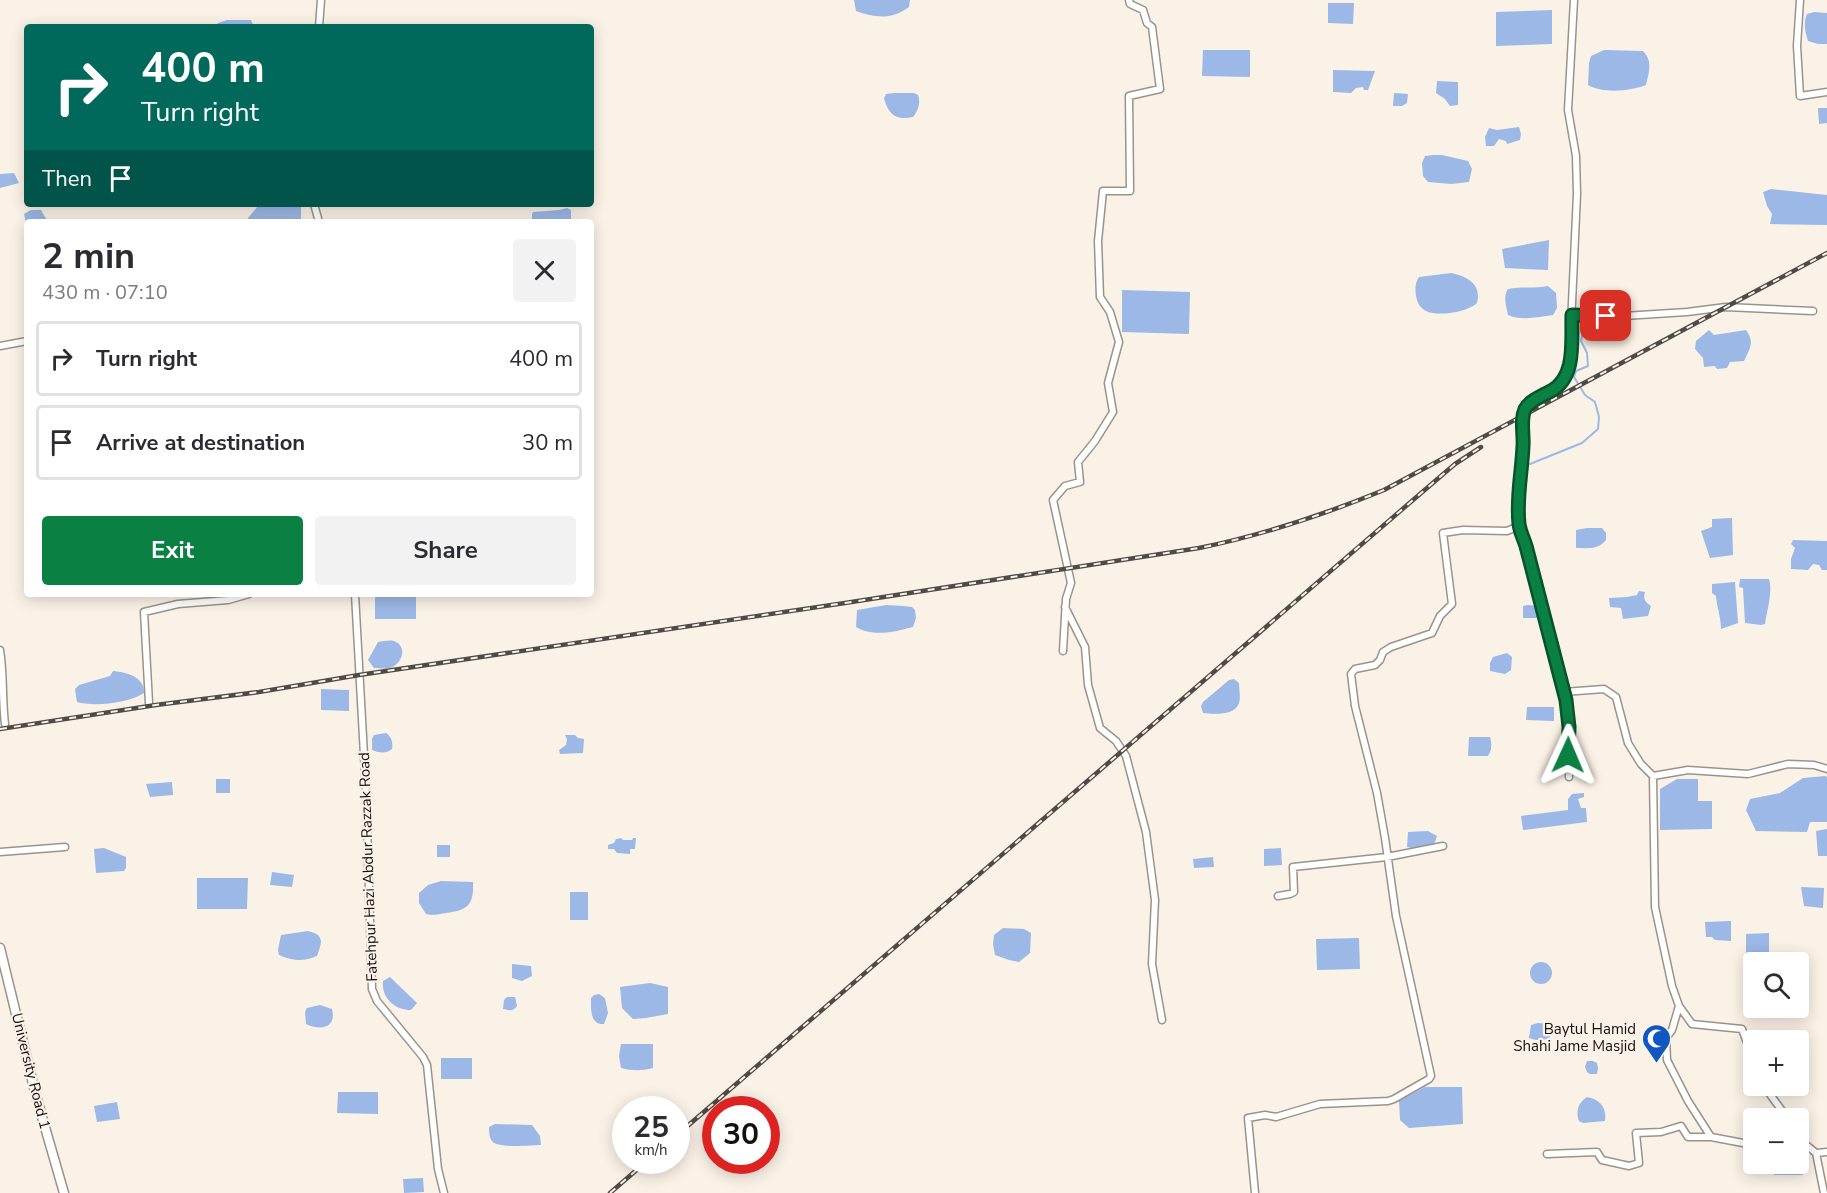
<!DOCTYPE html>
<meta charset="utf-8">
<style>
body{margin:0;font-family:"Nunito Sans",sans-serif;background:#f2f2f3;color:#2b2b33;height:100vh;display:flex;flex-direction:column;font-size:22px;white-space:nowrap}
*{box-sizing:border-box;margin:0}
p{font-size:20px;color:#7c7c81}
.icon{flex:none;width:33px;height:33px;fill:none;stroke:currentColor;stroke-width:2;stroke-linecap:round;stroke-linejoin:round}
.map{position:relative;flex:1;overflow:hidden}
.panel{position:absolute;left:24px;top:219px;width:570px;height:378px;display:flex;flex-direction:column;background:#fff;border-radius:6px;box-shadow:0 3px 15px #0003}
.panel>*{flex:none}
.top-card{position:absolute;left:24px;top:24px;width:570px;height:183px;border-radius:6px;box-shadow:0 3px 15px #0003;background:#00695c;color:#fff;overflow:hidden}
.fabs{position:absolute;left:1743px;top:952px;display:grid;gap:12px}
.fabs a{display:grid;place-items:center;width:66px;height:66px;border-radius:6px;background:#fff;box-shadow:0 3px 15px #0003;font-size:30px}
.speed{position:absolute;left:612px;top:1096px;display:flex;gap:12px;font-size:30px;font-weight:700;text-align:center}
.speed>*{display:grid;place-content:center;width:78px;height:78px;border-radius:50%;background:#fff;box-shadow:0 3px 15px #0003;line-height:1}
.speed small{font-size:15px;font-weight:400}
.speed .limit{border:9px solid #d22;background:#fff;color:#111}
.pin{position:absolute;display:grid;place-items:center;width:51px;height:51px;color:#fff;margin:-26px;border-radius:12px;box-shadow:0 3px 9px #0006}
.me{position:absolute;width:66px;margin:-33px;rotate:1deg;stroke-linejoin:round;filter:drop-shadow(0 0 4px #0008)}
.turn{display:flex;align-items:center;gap:21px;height:126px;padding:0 18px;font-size:27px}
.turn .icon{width:78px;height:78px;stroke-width:2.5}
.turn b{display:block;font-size:42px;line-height:51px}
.then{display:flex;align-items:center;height:57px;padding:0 18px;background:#0003;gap:12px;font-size:22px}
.round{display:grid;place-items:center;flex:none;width:63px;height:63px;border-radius:6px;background:#f2f2f3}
.headline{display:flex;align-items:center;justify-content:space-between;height:102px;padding:0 18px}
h1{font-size:36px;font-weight:700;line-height:45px}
.primary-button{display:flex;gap:12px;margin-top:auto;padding:12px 18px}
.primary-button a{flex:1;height:69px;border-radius:6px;background:#0b8043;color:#fff;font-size:24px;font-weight:700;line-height:69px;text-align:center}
.primary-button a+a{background:#f2f2f3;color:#2b2b33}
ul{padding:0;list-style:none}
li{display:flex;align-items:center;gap:18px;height:75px;margin:0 12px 9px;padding:0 6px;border:3px solid #e1e1e2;border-radius:6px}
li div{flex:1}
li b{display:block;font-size:22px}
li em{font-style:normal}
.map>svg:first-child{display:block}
</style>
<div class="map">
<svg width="1827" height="1193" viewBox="0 0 1827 1193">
<rect width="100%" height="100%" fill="#fbf2e7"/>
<path fill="#9bb8e6" d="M854 0H910L909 7C892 20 875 18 856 11Z
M1328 3H1354L1353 24 1328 23Z
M1552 10V44L1496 46V12Z
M1814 12 1827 13V44H1818L1808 41C1805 32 1803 23 1807 14Z
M227 20H251L254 27H214L218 23Z
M1203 50H1250V77L1202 76Z
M1604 50 1643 51C1653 61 1649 72 1646 85 1631 91 1603 94 1588 85L1589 63 1591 56Z
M1333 70 1375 71 1368 90H1364L1363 87 1356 88 1351 93 1333 92Z
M1437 81 1458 82V105L1450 106 1445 99 1436 93Z
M894 93H914L918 95C921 102 918 111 913 117 896 121 888 114 884 98L886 94Z
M1394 93 1408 94 1407 103 1402 106H1393Z
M1818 108H1827V123L1819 124Z
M1519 127 1521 134 1520 140 1507 144 1506 141 1499 139 1494 146H1486L1485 137 1489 128 1497 130Z
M1433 155H1442L1468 161 1472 169 1469 182 1451 184 1428 182 1423 176 1422 163 1425 156Z
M14 173 19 183 0 188V174Z
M1771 189 1827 195V225L1770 224 1772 214 1767 206 1763 192Z
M301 205V222H248V218L258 206Z
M567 208 571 210V222H532V214L533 212 559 210Z
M31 210H41L48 222H27V228L24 214Z
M1549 240 1548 270 1505 268 1502 249Z
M1451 273C1467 276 1482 284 1477 303 1468 312 1438 317 1426 311 1420 308 1417 302 1416 296 1415 289 1415 283 1419 277Z
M1548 286 1556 293 1557 308 1553 315C1539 317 1521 321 1508 315 1506 305 1503 297 1508 289 1522 286 1534 289 1548 286Z
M1122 290 1190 292 1189 334 1122 332Z
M1709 330 1714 335 1746 330C1755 342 1750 348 1744 361L1730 362 1727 368 1717 369 1715 366 1704 367 1703 358 1695 349 1696 341Z
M1732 518 1733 555 1710 558 1701 531 1712 527V519Z
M1587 528H1602L1606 533V540C1598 550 1588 548 1576 548V530Z
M1793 540 1827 541V570H1822L1819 565 1813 564 1808 570 1791 569V559L1795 548 1791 544Z
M1740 579H1769C1773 592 1767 610 1765 624L1761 625 1745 623 1743 588 1739 587Z
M1735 582 1738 623 1721 629C1721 617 1717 608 1716 596L1712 593V584Z
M1639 591 1645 592C1643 599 1645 602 1651 606L1648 616 1623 619 1621 608 1610 607 1609 598 1627 597 1637 595Z
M375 594H416V619H375Z
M886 605 904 606 912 607 915 610 916 618 913 627C895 632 873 637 856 627L857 610Z
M1527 605 1539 606 1541 616 1539 618H1523V606Z
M384 641C387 641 391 640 394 641 409 647 401 665 390 668 385 669 379 668 374 668L368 660 378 642Z
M1507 653 1512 657 1511 670 1505 674 1490 671V663L1493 657Z
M113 671C126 672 145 677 144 693 129 703 94 707 77 702L75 689 79 685 110 676Z
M1234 679 1239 683C1239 689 1241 697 1239 703 1235 716 1214 714 1203 713L1201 706 1203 702 1229 680Z
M321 689 349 690V711L321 710Z
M1527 707H1554V721L1526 720Z
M386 733C392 737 393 743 392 749 386 754 379 753 372 750V739L374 735Z
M565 735H575L578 738 584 739 583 753 560 754 559 750 566 745 567 739Z
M1469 737H1490C1492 744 1492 750 1488 756H1468Z
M1825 776 1827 777V822H1810L1807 832 1756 831 1746 810 1750 799 1780 793 1803 778Z
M216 779H230V793H216Z
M1677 779H1698V801H1712V829L1660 830V789Z
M172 782 173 795 150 797 146 784Z
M1584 793V797L1578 799 1581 808H1586L1587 822 1523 830 1521 816 1568 810V799L1572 794Z
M1827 829V856H1818L1816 831Z
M1428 831 1437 836 1434 845 1412 848 1407 847 1408 832Z
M621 838 623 840H632L633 838H636L635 849H630V854L617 853 614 849H608V845L614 843 616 839Z
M437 845H450V857H437Z
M104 848 126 857V868L124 871 96 873 94 849Z
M1281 848 1282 865 1264 866V849Z
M1213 857 1214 867 1194 868 1193 859Z
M272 872 294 875 292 887 270 885Z
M197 878H248L247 909H197Z
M441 881 473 882C474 905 468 910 446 913 439 914 433 916 426 914L419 903V893L428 885Z
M1801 887 1824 888 1823 908 1804 906Z
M570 892H588V920H570Z
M1731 921V941L1715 940 1712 937H1706L1705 922Z
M1003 928 1024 929 1031 933 1030 953 1019 962 1009 960 995 955 993 944 994 935Z
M308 931C325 935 322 942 317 956 303 962 293 961 279 955L278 950 281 935Z
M1769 933V956H1746V934Z
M1359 938 1360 969 1317 970 1316 939Z
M1530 973a11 11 0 1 1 22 0a11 11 0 1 1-22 0Z
M512 964 531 966 532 976 522 981 512 978Z
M390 977 417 1003 411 1010C395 1010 381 998 383 981Z
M650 983 668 987V1014L646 1018 633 1019 622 1008 620 987Z
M599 994 605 998 608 1013 604 1024C590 1025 591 1010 591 998L594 995Z
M507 997H515L517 1006C513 1012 509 1010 503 1009L504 1000Z
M320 1005 332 1009C337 1028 320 1031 306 1024L305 1012 307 1008Z
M1538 1023 1549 1024C1553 1029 1552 1033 1549 1039L1536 1040 1529 1038 1531 1025Z
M621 1044H653V1068C641 1071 633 1071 621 1068L619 1056Z
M441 1058H472V1079H441Z
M1587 1061H1593L1597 1063 1598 1068 1597 1074H1590L1587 1072 1585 1067Z
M1425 1087H1462L1463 1124 1409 1128 1400 1120 1399 1101Z
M338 1092H378V1114L337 1113Z
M1587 1097C1600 1099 1607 1108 1605 1121L1583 1123 1579 1121C1575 1111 1579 1102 1587 1097Z
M117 1102 120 1119 97 1122 94 1106Z
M495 1124 532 1125 540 1136 541 1145C531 1145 498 1149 492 1141 489 1137 489 1132 489 1127Z
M1799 1162H1803V1175H1774V1164H1798Z
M423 1178 424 1192 404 1193 403 1179Z"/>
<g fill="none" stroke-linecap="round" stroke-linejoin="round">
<path stroke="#9bb8e6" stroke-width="2" d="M1530 464 1582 443 1598 429 1599 417 1595 402 1585 395 1574 377 1576 371 1588 366 1587 353 1581 341 1585 319"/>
<defs>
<path id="minor" d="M1574 0 1568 110 1576 156 1577 194 1569 368 1564 381 1555 388 1529 405 1524 410 1523 445 1519 493V526L1526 546 1564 692 1604 689 1616 697 1628 743 1641 764 1653 776 1655 907 1672 986 1679 1006 1692 1024 1742 1029 1754 1062
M1800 0 1797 46 1800 96 1827 92
M319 27 321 0
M314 204 319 222
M1572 315 1624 316 1687 312 1726 307 1813 311
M0 346 27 341
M355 594 366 791 372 989 377 1001 423 1057 427 1065 438 1169 444 1193
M1065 607 1085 647 1088 685 1100 728 1116 741 1126 756 1146 832 1155 900 1152 964 1162 1020
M0 650C4 675 2 700 5 724
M1063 651 1066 599 1071 583 1053 500 1065 486 1080 482 1078 462 1095 441 1113 412 1108 383 1119 342 1110 312 1100 297 1098 241 1103 191H1130L1129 96 1160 89 1152 27 1147 23 1143 10 1130 4 1129 0
M1564 692 1569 727V777
M149 703 144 612 178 604 228 600 249 594
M1653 776 1688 770 1748 774 1788 764 1814 765 1827 769
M0 852 65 847
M1278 896 1290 894 1294 892 1293 867 1387 857 1443 846
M1764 1086 1788 1119
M1798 1134 1805 1144 1816 1153 1824 1193
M1711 1137 1743 1143H1754
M1816 1153 1827 1152
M1547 1154 1597 1152 1602 1160 1629 1166 1639 1163 1636 1133 1661 1132 1681 1126 1688 1137H1711L1688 1101 1667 1060 1666 1038 1672 1030 1679 1006
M1255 1193 1248 1118 1265 1115 1276 1117 1320 1104 1388 1101 1394 1099 1429 1079 1431 1076 1396 916 1385 838 1377 793 1355 706 1351 674 1355 669 1375 665 1380 660 1383 652 1391 647 1432 633 1440 616 1452 604 1443 533 1463 530 1507 531 1519 526"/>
<path id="secondary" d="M0 948 36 1096 64 1193"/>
</defs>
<use href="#minor" stroke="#9b9389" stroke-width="9"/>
<use href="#secondary" stroke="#9b9389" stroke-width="11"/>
<use href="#minor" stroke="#fff" stroke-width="6"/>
<use href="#secondary" stroke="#fff" stroke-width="8"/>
<defs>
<path id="rail" d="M0 729 156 705 259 692 359 675 845 603 1199 548C1263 535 1323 515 1384 490L1827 253
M676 1136 1413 500 1455 464 1481 447
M610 1193 647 1161"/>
</defs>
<use href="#rail" stroke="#4e4a45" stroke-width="4.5"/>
<use href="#rail" stroke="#fbf2e7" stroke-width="2" stroke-dasharray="7" stroke-linecap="butt"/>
</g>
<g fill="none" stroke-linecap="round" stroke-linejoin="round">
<defs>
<path id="route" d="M1568 755 1569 727 1566 700 1526 546C1524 539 1520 532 1519 524 1516 498 1522 472 1523 446 1524 435 1520 420 1525 409 1529 401 1543 395 1551 391 1577 377 1571 340 1572 315L1606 316"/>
</defs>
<use href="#route" stroke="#07532c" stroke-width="15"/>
<use href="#route" stroke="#0b8043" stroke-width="10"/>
</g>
<defs>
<symbol id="mosque-pin" viewBox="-11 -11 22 30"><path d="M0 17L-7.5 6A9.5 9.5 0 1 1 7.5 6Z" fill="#1157c2" stroke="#fbf2e7"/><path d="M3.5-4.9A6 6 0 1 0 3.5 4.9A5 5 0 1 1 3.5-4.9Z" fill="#fff"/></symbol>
</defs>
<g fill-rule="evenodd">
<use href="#mosque-pin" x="1640" y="1022" width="33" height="45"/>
</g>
<g text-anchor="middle" stroke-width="4.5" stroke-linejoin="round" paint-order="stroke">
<g font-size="15" fill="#13100d" stroke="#fbf2e7">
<text transform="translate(368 867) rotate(-92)" y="5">Fatehpur Hazi Abdur Razzak Road</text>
<text transform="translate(31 1071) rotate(76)" y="5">University Road 1</text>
</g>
<g font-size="15" fill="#13100d" stroke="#fbf2e7" text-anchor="end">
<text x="1636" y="1034">Baytul Hamid<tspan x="1636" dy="17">Shahi Jame Masjid</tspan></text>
</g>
</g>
</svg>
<div class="fabs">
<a><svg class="icon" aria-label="search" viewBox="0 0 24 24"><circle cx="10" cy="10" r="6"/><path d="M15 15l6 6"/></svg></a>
<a>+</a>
<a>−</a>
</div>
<div class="speed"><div>25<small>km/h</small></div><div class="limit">30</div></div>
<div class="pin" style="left:1606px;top:316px;background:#d93025"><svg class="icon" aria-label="arrive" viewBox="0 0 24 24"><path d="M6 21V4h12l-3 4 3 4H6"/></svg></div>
<svg class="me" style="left:1568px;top:755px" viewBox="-20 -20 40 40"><path d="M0-17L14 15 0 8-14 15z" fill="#0b8043" stroke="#fff" stroke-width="4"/></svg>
<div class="top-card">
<div class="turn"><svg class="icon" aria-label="right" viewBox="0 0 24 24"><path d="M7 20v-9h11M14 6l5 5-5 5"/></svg><div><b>400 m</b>Turn right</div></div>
<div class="then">Then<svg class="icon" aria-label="arrive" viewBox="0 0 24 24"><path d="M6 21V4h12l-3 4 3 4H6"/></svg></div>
</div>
<section class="panel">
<div class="headline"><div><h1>2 min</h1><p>430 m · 07:10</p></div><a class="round"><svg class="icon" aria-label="close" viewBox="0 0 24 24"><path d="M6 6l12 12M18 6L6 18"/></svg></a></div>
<ul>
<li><svg class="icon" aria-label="right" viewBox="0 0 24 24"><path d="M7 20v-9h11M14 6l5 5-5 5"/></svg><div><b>Turn right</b></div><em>400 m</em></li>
<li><svg class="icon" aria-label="arrive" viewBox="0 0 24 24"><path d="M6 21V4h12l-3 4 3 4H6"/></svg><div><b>Arrive at destination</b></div><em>30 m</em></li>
</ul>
<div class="primary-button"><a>Exit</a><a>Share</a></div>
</section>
</div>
